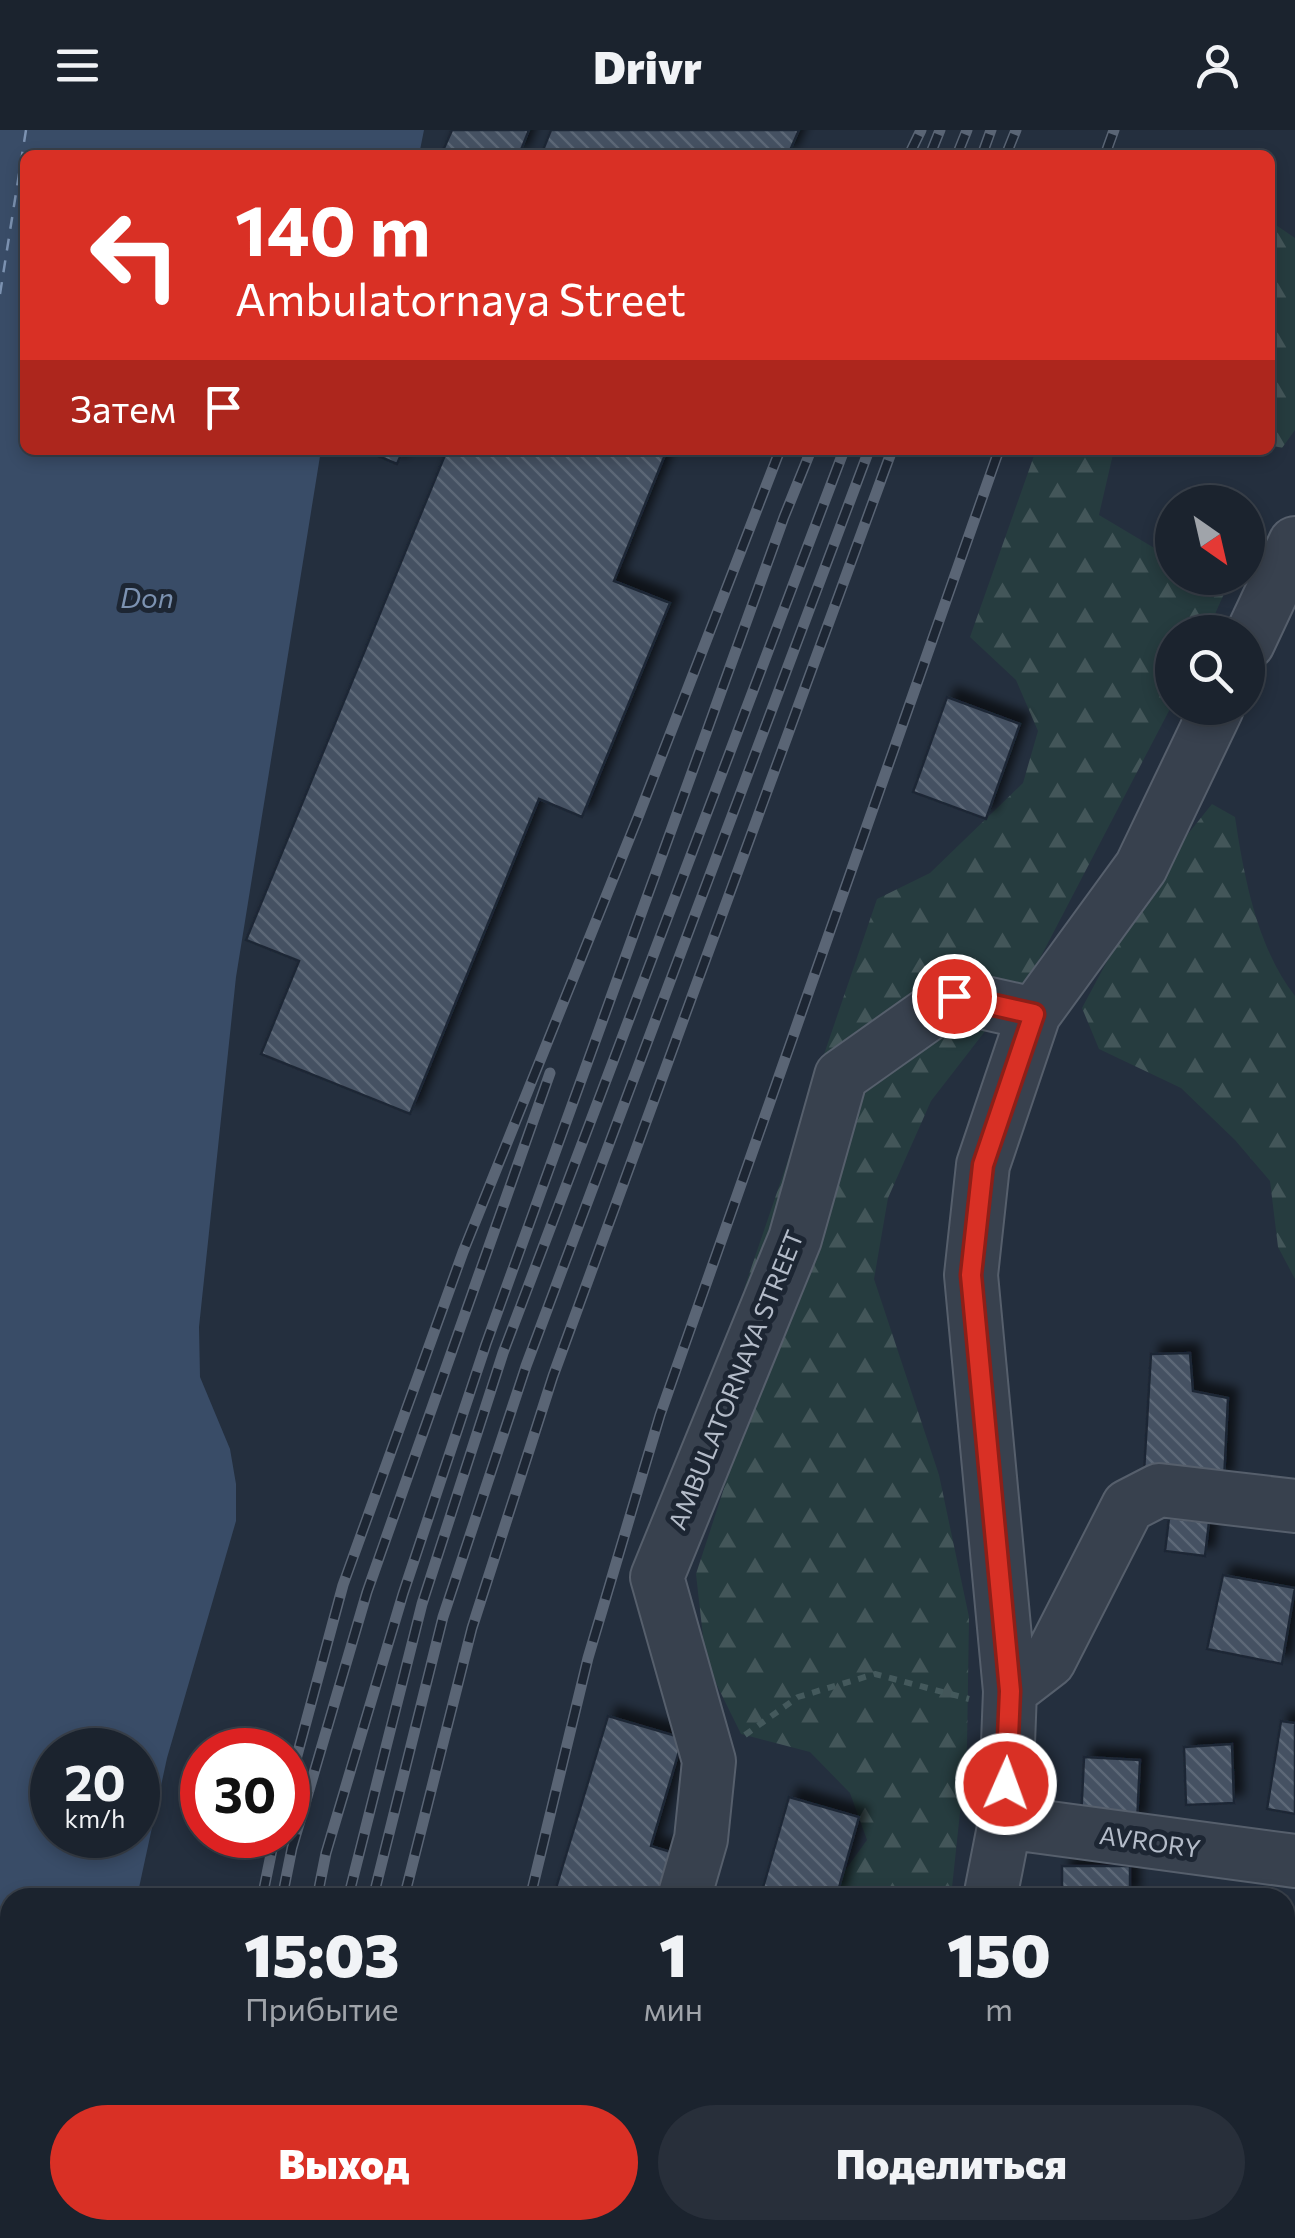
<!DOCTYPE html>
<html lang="ru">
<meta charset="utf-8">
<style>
body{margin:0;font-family:Commissioner,sans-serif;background:#282f3a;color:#f1f3f6;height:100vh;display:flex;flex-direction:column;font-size:38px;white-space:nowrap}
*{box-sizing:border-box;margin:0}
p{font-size:32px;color:#a0a4aa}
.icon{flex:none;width:55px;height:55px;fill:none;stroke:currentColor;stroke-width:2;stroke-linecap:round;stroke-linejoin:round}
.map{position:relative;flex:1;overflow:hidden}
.sheet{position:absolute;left:0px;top:1758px;width:1295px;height:352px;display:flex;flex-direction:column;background:#1b232e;border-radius:30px 30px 0 0;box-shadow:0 5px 15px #0003,0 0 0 2px #39404a}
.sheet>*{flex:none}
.banner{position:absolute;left:20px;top:20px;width:1255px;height:305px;border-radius:15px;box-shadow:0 5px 15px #0003,0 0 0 2px #39404a;background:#d93025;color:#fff;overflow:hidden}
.needle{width:65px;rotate:146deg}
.tools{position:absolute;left:1155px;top:355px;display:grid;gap:20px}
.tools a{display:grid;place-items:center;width:110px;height:110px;border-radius:50%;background:#1b232e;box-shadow:0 5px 15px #0003,0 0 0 2px #39404a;font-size:50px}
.speed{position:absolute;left:30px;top:1598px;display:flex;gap:20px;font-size:50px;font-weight:700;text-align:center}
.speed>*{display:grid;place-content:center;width:130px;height:130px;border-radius:50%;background:#1b232e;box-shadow:0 5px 15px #0003,0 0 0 2px #39404a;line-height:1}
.speed small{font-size:25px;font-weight:400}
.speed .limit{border:15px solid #d22;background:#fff;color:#111}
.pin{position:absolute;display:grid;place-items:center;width:85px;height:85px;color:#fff;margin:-42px;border:5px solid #fff;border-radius:50%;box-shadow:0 2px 10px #0007}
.me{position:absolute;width:110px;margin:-55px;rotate:2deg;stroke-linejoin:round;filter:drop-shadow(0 0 8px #0008)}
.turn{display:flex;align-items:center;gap:35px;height:210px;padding:0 50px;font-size:45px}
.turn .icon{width:130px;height:130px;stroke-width:2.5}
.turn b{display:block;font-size:70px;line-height:85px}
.then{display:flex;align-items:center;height:95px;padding:0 50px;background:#0003;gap:20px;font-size:38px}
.eta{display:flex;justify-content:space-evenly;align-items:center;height:170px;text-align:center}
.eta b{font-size:60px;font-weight:800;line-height:70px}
.action{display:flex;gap:20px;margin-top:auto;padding:20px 50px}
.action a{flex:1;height:115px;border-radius:60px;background:#d93025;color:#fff;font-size:40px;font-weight:800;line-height:115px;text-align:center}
.action a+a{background:#282f3a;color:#f1f3f6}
header{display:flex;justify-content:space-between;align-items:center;height:130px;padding:0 50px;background:#1b232e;font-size:45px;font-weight:800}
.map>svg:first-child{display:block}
</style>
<header><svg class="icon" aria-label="menu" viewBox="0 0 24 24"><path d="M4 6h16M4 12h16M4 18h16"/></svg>Drivr<svg class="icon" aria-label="person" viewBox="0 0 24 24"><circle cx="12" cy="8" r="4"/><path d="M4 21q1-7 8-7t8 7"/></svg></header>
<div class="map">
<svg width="1295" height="2108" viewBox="0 0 1295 2108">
<defs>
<pattern id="forest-firs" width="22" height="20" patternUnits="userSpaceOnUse" patternTransform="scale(2.5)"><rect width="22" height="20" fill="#263c3f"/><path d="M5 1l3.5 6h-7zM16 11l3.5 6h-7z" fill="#435659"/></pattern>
<pattern id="building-back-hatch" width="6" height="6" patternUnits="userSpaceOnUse" patternTransform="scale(2.5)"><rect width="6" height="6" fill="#455162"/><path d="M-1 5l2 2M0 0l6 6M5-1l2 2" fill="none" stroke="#5d6877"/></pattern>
<filter id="shadow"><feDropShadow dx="9" dy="-9" stdDeviation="5" flood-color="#0009"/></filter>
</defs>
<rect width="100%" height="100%" fill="#242f3e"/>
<path fill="url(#forest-firs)" d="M1270 91 1295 108V300L1282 318 1270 315Z
M1036 320H1114L1099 385 1156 419 1172 401V448H1231L1207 502H1172V575L1037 834 931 971 888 1068 874 1149 939 1345 969 1487 967 1617 951 1767H826L867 1710 850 1663 810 1622 741 1604 706 1533 696 1444 729 1343 774 1228 744 1159 877 769 930 743 1023 653 1038 601 1016 550 970 507Z
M1212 674 1235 687C1244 747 1257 817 1295 866V1149L1278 1117 1270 1051 1235 1010 1181 958 1099 919 1082 878 1150 751Z"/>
<path fill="#394c67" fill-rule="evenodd" d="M0 0H424L419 25H25V320H321L236 847 199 1197 200 1247 230 1319 236 1354V1391L167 1628 137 1767 10 1768V2100H100V2108H0ZM52 1620H138V1705H52Z"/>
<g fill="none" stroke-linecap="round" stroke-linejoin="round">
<path stroke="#7c92b1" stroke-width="2.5" stroke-dasharray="12 10" stroke-linecap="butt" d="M0 164 26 0"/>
</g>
<path fill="url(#building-back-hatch)" stroke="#1f2835" stroke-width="2.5" filter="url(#shadow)" d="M452 0H529L519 25H441Z
M551 0H799L788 25H541Z
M364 320H403L397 334Z
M447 320H667L614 451 670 473 582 687 539 669 410 984 261 924 299 831 246 810Z
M947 567 1020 594 986 689 913 662Z
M1190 1223 1193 1261 1228 1268 1224 1351 1144 1342 1151 1224Z
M1169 1388 1209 1392 1205 1426 1165 1421Z
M1223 1445 1295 1458 1282 1534 1207 1519Z
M608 1586 683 1608 651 1716 694 1729 682 1768H553Z
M1281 1591 1295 1593V1684L1267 1679Z
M1232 1614 1234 1673 1186 1675 1184 1617Z
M1084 1627 1140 1630 1137 1693 1081 1690Z
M789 1667 859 1687 836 1768H760Z
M1062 1736H1130V1768H1062Z
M1285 1855 1295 1856V1906L1285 1905Z
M1107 2100H1184L1183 2108H1106Z"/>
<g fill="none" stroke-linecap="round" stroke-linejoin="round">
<defs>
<path id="minor" d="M1248 513 1295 413
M1010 1561 1049 1531 1128 1376 1159 1360 1295 1376
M1005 1692 1295 1731
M684 1768 701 1709 709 1631 657 1447 795 1109 841 946 954 866 1034 884
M990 1768 1005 1692 1010 1561 971 1145 983 1035 1034 884 1141 737 1217 578
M602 2108 603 2100
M939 2108 940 2100"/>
</defs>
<use href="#minor" stroke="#565f6c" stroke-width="56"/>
<path stroke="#44595c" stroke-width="6" stroke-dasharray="8 8" stroke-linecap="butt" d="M745 1605 798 1567 875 1544 969 1569"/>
<use href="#minor" stroke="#38414e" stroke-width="52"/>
<defs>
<path id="rail" d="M909 25 921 0
M930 25 940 0
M957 25 967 0
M982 25 991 0
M1006 25 1016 0
M1105 25 1114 0
M288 1659 343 1455 463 1122 638 687 780 320
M262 1768 275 1705
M282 1768 292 1718 367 1462 550 943
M317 1768 326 1723 403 1464 486 1214 784 387 811 320
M348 1768 422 1474 503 1223 844 320
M373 1768 443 1487 526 1236 869 320
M404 1768 472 1498 553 1246 892 320
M530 1768 588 1528 660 1285 999 320
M209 2108 210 2100
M233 2108 234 2100
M265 2108V2100
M296 2108 297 2100
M322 2108 323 2100
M350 2108 351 2100
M466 2108 467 2100"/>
</defs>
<use href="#rail" stroke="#5a6575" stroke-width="11"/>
<use href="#rail" stroke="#1d2633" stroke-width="8" stroke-dasharray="22" stroke-linecap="butt"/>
</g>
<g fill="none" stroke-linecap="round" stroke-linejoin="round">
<defs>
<path id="route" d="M954 866 1034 884 983 1035 971 1145 1010 1561 1006 1654"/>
</defs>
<use href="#route" stroke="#8d1f18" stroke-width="25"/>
<use href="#route" stroke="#d93025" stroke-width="18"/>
</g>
<g text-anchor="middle" stroke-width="10" stroke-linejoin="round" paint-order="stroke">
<g font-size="25" fill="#b4bcc9" stroke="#1d2633">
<text transform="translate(736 1250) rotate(-68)" y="9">AMBULATORNAYA STREET</text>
<text transform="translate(1150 1712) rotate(8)" y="9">AVRORY</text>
</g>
<g font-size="28" font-style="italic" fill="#7c92b1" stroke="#1d2633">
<text x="147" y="478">Don</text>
</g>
</g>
</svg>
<div class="tools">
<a><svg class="needle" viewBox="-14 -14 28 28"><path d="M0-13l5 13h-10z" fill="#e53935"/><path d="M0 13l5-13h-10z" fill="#a0a4aa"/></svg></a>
<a><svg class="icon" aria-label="search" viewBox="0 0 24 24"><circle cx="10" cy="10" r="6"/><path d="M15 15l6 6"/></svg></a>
</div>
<div class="speed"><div>20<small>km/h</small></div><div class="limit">30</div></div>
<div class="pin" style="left:954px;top:866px;background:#d93025"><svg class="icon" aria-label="arrive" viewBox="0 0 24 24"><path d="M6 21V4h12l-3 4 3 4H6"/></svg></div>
<svg class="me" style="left:1006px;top:1654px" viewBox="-20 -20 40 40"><circle r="17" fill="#d93025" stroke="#fff" stroke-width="3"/><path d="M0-11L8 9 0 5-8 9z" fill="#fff"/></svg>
<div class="banner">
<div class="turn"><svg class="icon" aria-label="left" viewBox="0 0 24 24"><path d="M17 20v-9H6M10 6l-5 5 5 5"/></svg><div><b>140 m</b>Ambulatornaya Street</div></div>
<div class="then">Затем<svg class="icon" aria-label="arrive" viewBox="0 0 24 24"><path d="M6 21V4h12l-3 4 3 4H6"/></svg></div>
</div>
<section class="sheet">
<div class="eta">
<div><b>15:03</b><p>Прибытие</p></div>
<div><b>1</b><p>мин</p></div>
<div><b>150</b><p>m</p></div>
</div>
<div class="action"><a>Выход</a><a>Поделиться</a></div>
</section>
</div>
